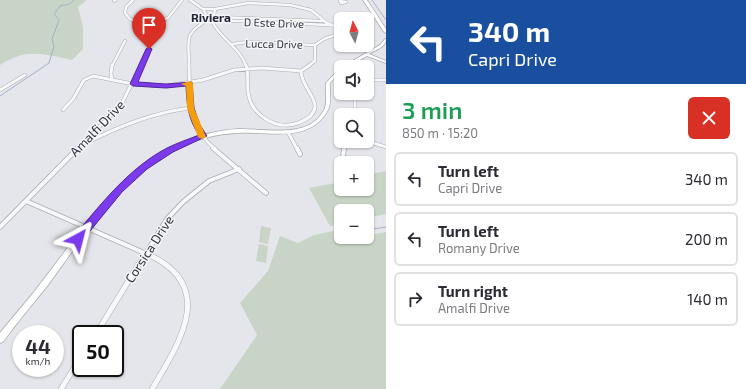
<!DOCTYPE html>
<meta charset="utf-8">
<style>
body{margin:0;font-family:"Exo 2",sans-serif;background:#f2f2f3;color:#2b2b33;height:100vh;display:flex;flex-direction:column;font-size:15px;white-space:nowrap}
*{box-sizing:border-box;margin:0}
p{font-size:13px;color:#7c7c81}
.icon{flex:none;width:22px;height:22px;fill:none;stroke:currentColor;stroke-width:2;stroke-linecap:round;stroke-linejoin:round}
.map{position:relative;flex:1;overflow:hidden}
.sheet{display:flex;flex-direction:column;background:#fff;width:360px}
.sheet>*{flex:none}
.guide{background:#1a4fa0;color:#fff;overflow:hidden}
.needle{width:26px;rotate:354deg}
.controls{position:absolute;left:334px;top:12px;display:grid;gap:8px}
.controls a{display:grid;place-items:center;width:40px;height:40px;border-radius:6px;background:#fff;box-shadow:0 1px 3px #0004;font-size:20px}
.speed{position:absolute;left:12px;top:325px;display:flex;gap:8px;font-size:20px;font-weight:700;text-align:center}
.speed>*{display:grid;place-content:center;width:52px;height:52px;border-radius:50%;background:#fff;box-shadow:0 1px 3px #0004;line-height:1}
.speed small{font-size:10px;font-weight:400}
.speed .limit{border:2px solid #111;border-radius:6px;background:#fff;color:#111}
.pin{position:absolute;display:grid;place-items:center;width:34px;height:34px;color:#fff;margin:-41px -17px;border-radius:50% 50% 50% 0;rotate:-45deg;box-shadow:0 0 4px #0007}
.pin .icon{rotate:45deg}
.me{position:absolute;width:44px;margin:-22px;rotate:38deg;stroke-linejoin:round;filter:drop-shadow(0 0 3px #0008)}
.turn{display:flex;align-items:center;gap:14px;height:84px;padding:0 16px;font-size:18px}
.turn .icon{width:52px;height:52px;stroke-width:2.5}
.turn b{display:block;font-size:28px;line-height:34px}
.round{display:grid;place-items:center;flex:none;width:42px;height:42px;border-radius:6px;background:#f2f2f3}
.headline{display:flex;align-items:center;justify-content:space-between;height:68px;padding:0 16px}
h1{font-size:24px;font-weight:600;line-height:30px;color:#1e9e55}
ul{padding:0;list-style:none}
li{display:flex;align-items:center;gap:12px;height:54px;margin:0 8px 6px;padding:0 8px;border:2px solid #e1e1e2;border-radius:6px}
li div{flex:1}
li b{display:block;font-size:15px}
li em{font-style:normal}
main{display:flex;flex:1;min-height:0}
.map>svg:first-child{display:block}
</style>
<main>
<div class="map">
<svg width="386" height="389" viewBox="0 0 386 389">
<rect width="100%" height="100%" fill="#e5e6eb"/>
<path fill="#c8d4c6" d="M0 0H87L78 7 83 27V49L72 60C44 54 26 48 0 65Z
M386 171V214L367 218V211H341V224L330 226 309 188 341 182V189H367V175Z
M261 226 271 228 268 244 259 242Z
M338 230 341 237 345 240 386 232V389H220L257 335 240 303 268 271 280 236 298 243 314 235Z
M259 244 268 246 266 263 256 261Z"/>
<g fill="none" stroke-linecap="round" stroke-linejoin="round">
<path stroke="#a3b0c7" stroke-width="1" d="M372 0 386 20
M0 96 49 63 54 46 52 39 59 20 54 14 60 6 70 4 74 0
M367 230 386 227"/>
<defs>
<path id="street-far3" d="M133 0 126 7 125 13 130 19 145 26 151 42 141 66
M190 0 203 9 207 16
M114 1 116 0
M340 1 346 2 341 3Z
M203 9H215
M207 16H212L217 19 212 21 206 19Z
M214 16 215 9 248 3 290 5 311 10 327 23 339 28 341 33 324 39 315 45V61L308 66
M216 17 323 21
M359 19 362 16H376
M215 20 329 25
M212 21C220 39 240 47 246 66
M145 26 168 18 182 0
M233 44 247 42 315 45
M112 66 125 41
M189 66C189 39 183 35 207 20"/>
<path id="street-far2" d="M189 65C190 97 187 126 215 149
M246 65C249 74 247 83 248 92 251 115 276 131 298 123 306 120 314 116 315 107 316 97 301 85 301 71L310 65
M112 79 111 74 112 65
M367 80H386
M0 90 25 75
M355 93V115
M63 110 73 99 84 80 93 76 133 84 166 86 203 80 234 70 262 68 301 71
M288 132 297 149
M367 141 386 147
M86 143C120 126 152 113 190 108
M77 149 121 105 141 65
M344 149 351 141"/>
<path id="street-far1" d="M213 148 266 193
M297 148 300 154
M343 157 344 148
M26 201 149 255
M0 227 78 148
M145 255 167 219 183 202 209 181 239 169"/>
<path id="street" d="M147 254C218 285 180 342 152 389
M96 334 145 254
M61 389 81 357"/>
<path id="secondary" d="M363 0H367L386 29V33L384 32Z
M385 39H386C386 47 376 50 369 54L386 61V63L367 56 347 67H342L380 45Z
M340 68H341V71L330 83C329 92 332 102 328 110 310 144 268 131 237 133 218 134 199 138 181 147 122 176 86 233 48 285 33 304 17 322 3 342L0 343V333C14 315 30 298 44 279 83 228 121 170 182 143 199 135 219 130 238 129 266 128 308 140 324 110 328 102 325 91 326 83Z"/>
</defs>
<use href="#street-far3" stroke="#aaacb5" stroke-width="3.5"/>
<use href="#street-far2" stroke="#aaacb5" stroke-width="4"/>
<use href="#street-far1" stroke="#aaacb5" stroke-width="5.5"/>
<use href="#street" stroke="#aaacb5" stroke-width="6"/>
<use href="#secondary" stroke="#aaacb5" stroke-width="1.5"/>
<use href="#street-far3" stroke="#f7f8f9" stroke-width="2.5"/>
<use href="#street-far2" stroke="#f7f8f9" stroke-width="3"/>
<use href="#street-far1" stroke="#f7f8f9" stroke-width="4"/>
<use href="#street" stroke="#f7f8f9" stroke-width="5"/>
<use href="#secondary" fill="#fff" fill-rule="evenodd"/>
</g>
<path fill="#7c3aed" stroke="#51269a" d="M149 47 152 49 138 82 166 84 192 82 194 108 200 125 207 136 173 152 147 169 122 192 81 242H74L73 239 74 236C102 203 129 168 167 148 177 143 189 139 199 135 188 119 187 105 186 86L166 88 133 86 130 84 146 49Z"/>
<path fill="#f59e0b" d="M190 81 193 83 194 108 206 137 202 139 198 137 187 108 186 86 181 84Z"/>
<g text-anchor="middle" stroke-width="3" stroke-linejoin="round" paint-order="stroke">
<g font-size="11" fill="#2e3242" stroke="#f4f5f8">
<text transform="translate(274 23) rotate(2)" y="4">D Este Drive</text>
<text transform="translate(274 44) rotate(1)" y="4">Lucca Drive</text>
</g>
<g font-size="12" font-weight="bold" fill="#1f2333" stroke="#f4f5f8">
<text x="211" y="22">Riviera</text>
</g>
<g font-size="13" fill="#2e3242" stroke="#f4f5f8">
<text transform="translate(97 128) rotate(-46)" y="5">Amalfi Drive</text>
<text transform="translate(149 249) rotate(-57)" y="5">Corsica Drive</text>
</g>
</g>
</svg>
<div class="controls">
<a><svg class="needle" viewBox="-14 -14 28 28"><path d="M0-13l5 13h-10z" fill="#e53935"/><path d="M0 13l5-13h-10z" fill="#7c7c81"/></svg></a>
<a><svg class="icon" aria-label="sound" viewBox="0 0 24 24"><path d="M4 9h4l5-4v14l-5-4H4zM17 9q2 3 0 6"/></svg></a>
<a><svg class="icon" aria-label="search" viewBox="0 0 24 24"><circle cx="10" cy="10" r="6"/><path d="M15 15l6 6"/></svg></a>
<a>+</a>
<a>−</a>
</div>
<div class="speed"><div>44<small>km/h</small></div><div class="limit">50</div></div>
<div class="pin" style="left:149px;top:49px;background:#d93025"><svg class="icon" aria-label="arrive" viewBox="0 0 24 24"><path d="M6 21V4h12l-3 4 3 4H6"/></svg></div>
<svg class="me" style="left:78px;top:239px" viewBox="-20 -20 40 40"><path d="M0-17L14 15 0 8-14 15z" fill="#7c3aed" stroke="#fff" stroke-width="4"/></svg>
</div>
<section class="sheet">
<div class="guide">
<div class="turn"><svg class="icon" aria-label="left" viewBox="0 0 24 24"><path d="M17 20v-9H6M10 6l-5 5 5 5"/></svg><div><b>340 m</b>Capri Drive</div></div>
</div>
<div class="headline"><div><h1>3 min</h1><p>850 m · 15:20</p></div><a class="round" style="background:#d93025;color:#fff"><svg class="icon" aria-label="close" viewBox="0 0 24 24"><path d="M6 6l12 12M18 6L6 18"/></svg></a></div>
<ul>
<li><svg class="icon" aria-label="left" viewBox="0 0 24 24"><path d="M17 20v-9H6M10 6l-5 5 5 5"/></svg><div><b>Turn left</b><p>Capri Drive</p></div><em>340 m</em></li>
<li><svg class="icon" aria-label="left" viewBox="0 0 24 24"><path d="M17 20v-9H6M10 6l-5 5 5 5"/></svg><div><b>Turn left</b><p>Romany Drive</p></div><em>200 m</em></li>
<li><svg class="icon" aria-label="right" viewBox="0 0 24 24"><path d="M7 20v-9h11M14 6l5 5-5 5"/></svg><div><b>Turn right</b><p>Amalfi Drive</p></div><em>140 m</em></li>
</ul>
</section>
</main>
